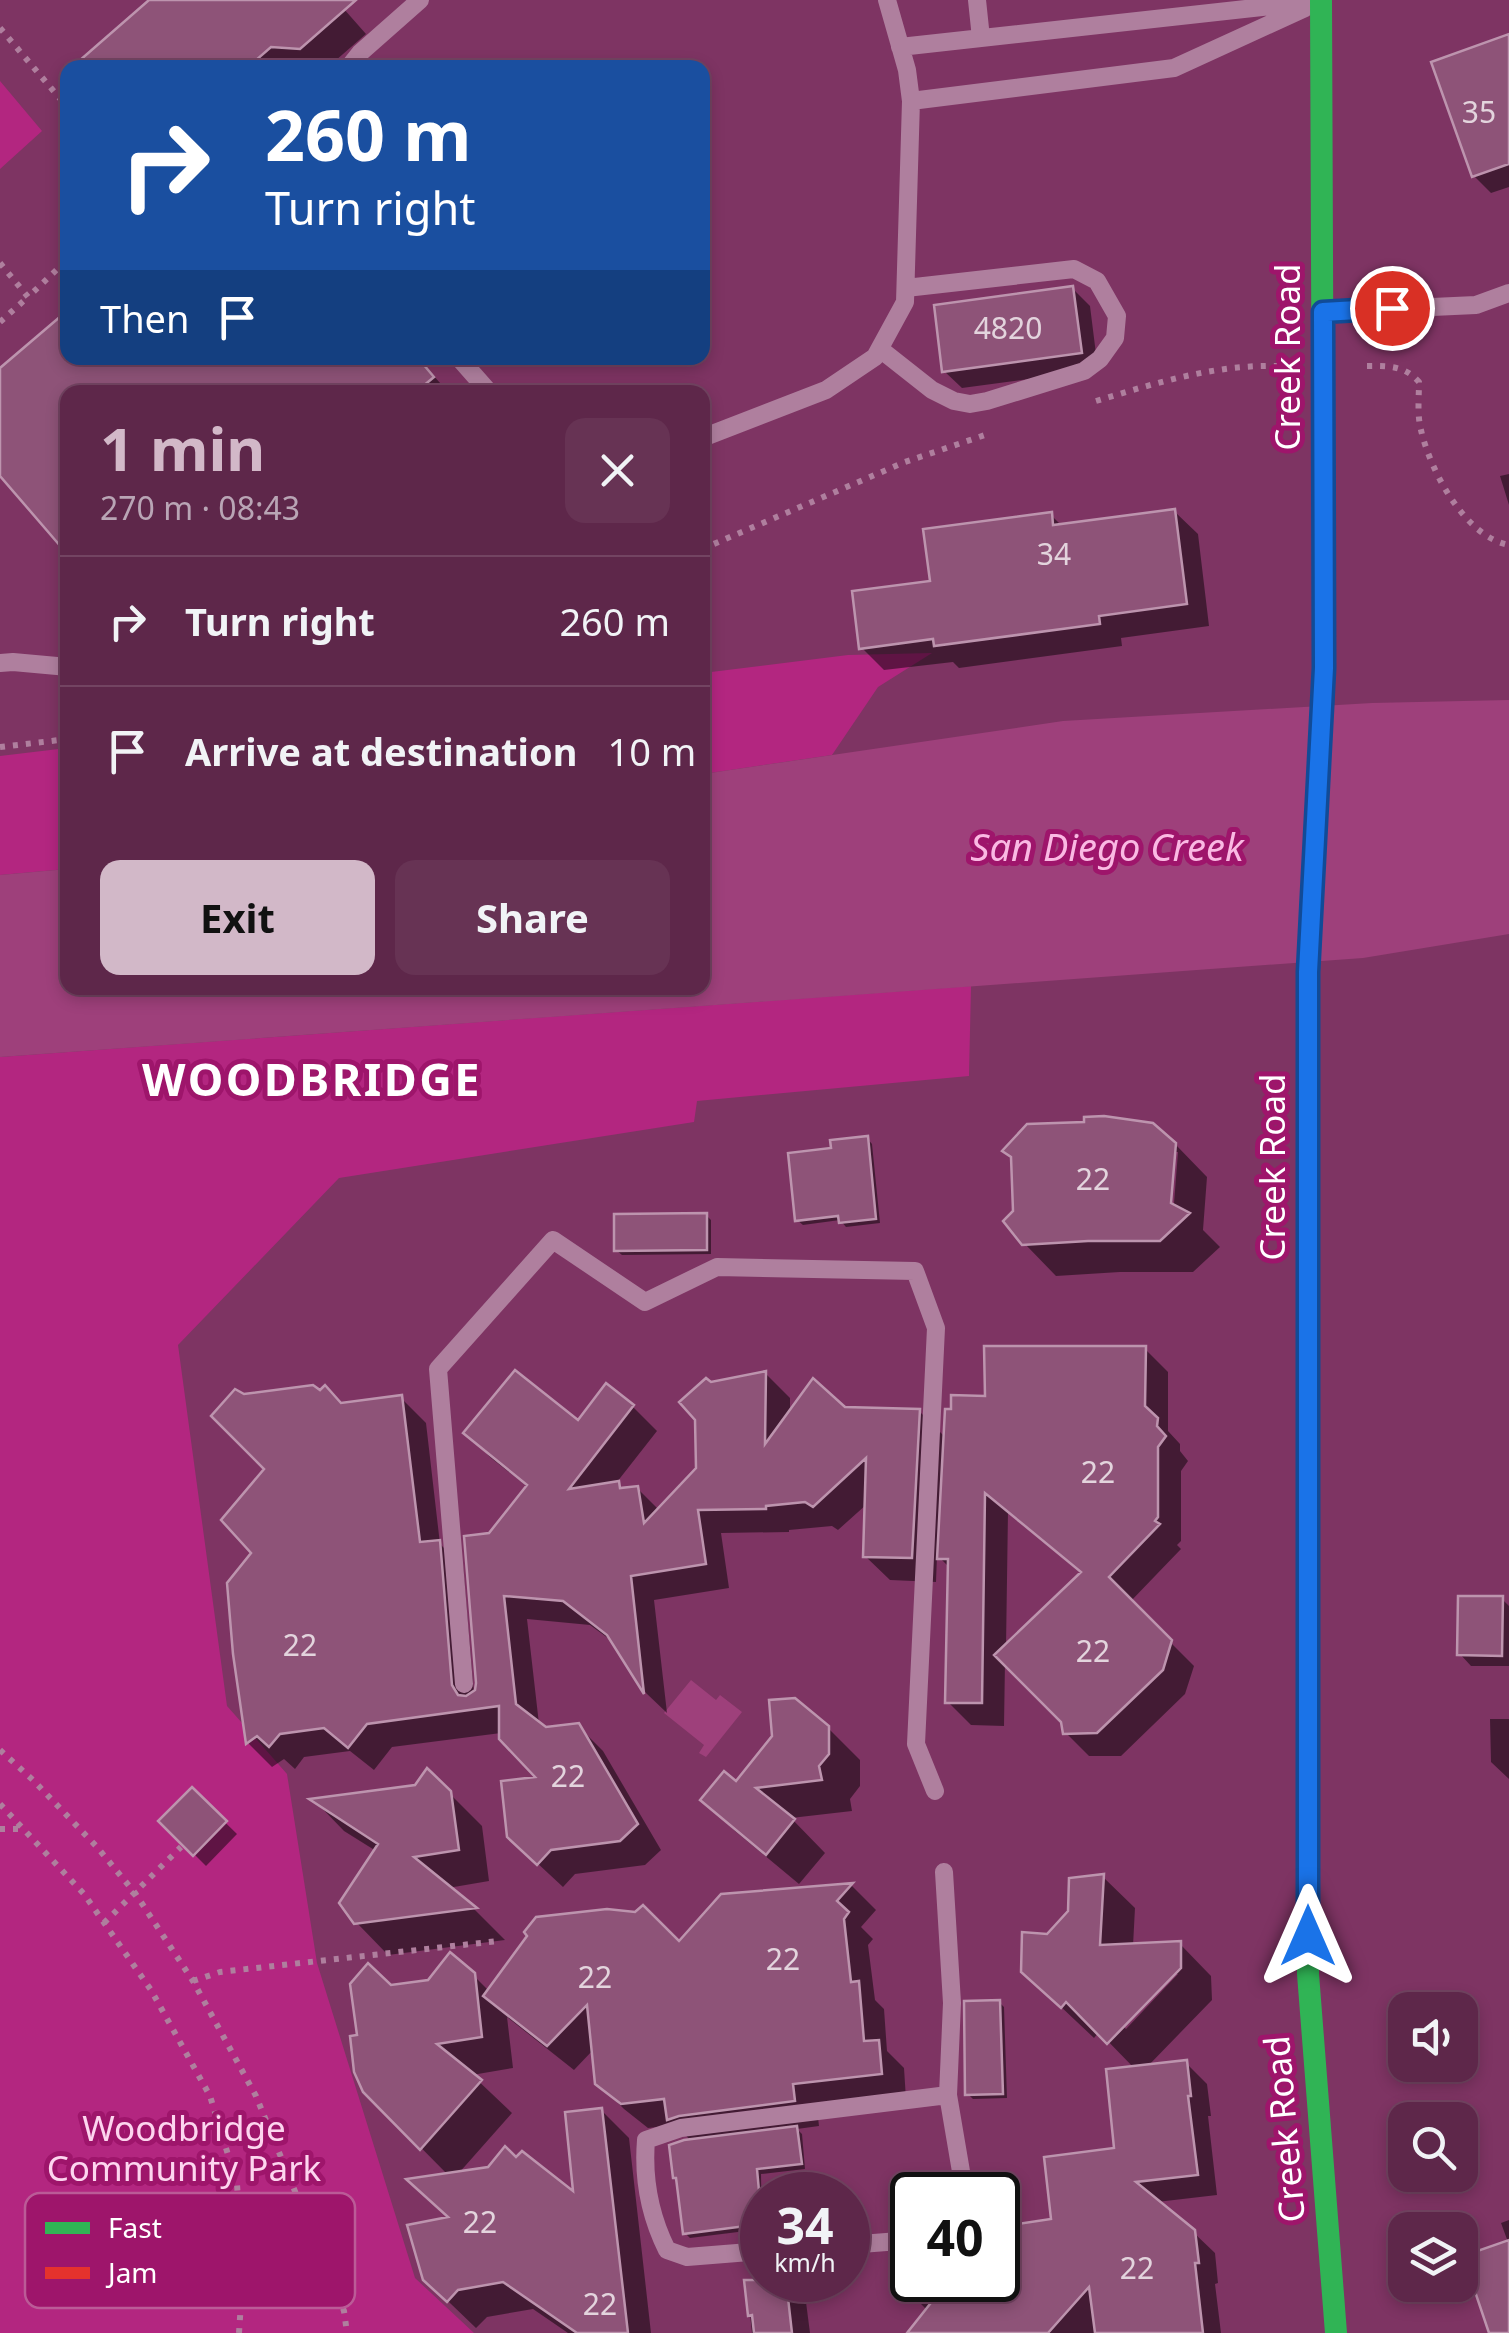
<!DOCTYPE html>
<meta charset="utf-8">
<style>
body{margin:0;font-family:"Noto Sans",sans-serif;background:#673354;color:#f1f3f6;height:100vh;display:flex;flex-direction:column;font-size:38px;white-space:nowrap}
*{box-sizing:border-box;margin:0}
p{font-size:32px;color:#b9a5b5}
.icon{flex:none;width:55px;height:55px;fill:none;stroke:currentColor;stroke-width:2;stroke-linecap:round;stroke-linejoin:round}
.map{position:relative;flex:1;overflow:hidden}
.panel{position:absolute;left:60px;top:385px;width:650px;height:610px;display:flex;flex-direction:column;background:#5e274a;border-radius:20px;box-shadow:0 5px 15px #0003,0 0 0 2px #734462}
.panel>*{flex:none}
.top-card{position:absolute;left:60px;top:60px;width:650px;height:305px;border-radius:20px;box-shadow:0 5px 15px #0003,0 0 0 2px #734462;background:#1a4fa0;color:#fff;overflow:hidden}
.buttons{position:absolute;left:1388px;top:1992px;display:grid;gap:20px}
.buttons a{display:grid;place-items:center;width:90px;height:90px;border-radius:20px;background:#5e274a;box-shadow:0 5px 15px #0003,0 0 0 2px #734462;font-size:50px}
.speed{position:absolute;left:740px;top:2172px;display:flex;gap:20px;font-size:50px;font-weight:700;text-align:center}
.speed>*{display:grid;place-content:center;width:130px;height:130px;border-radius:50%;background:#5e274a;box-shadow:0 5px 15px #0003,0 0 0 2px #734462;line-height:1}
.speed small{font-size:25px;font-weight:400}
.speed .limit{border:5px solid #111;border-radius:15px;background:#fff;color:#111}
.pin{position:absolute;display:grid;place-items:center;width:85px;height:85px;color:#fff;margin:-42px;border:5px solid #fff;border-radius:50%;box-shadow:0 2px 10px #0007}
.me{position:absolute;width:110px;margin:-55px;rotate:0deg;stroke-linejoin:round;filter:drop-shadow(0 0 8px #0008)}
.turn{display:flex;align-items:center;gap:35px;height:210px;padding:0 40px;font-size:45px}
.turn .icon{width:130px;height:130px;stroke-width:2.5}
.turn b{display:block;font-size:70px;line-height:85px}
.then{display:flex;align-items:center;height:95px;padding:0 40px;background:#0003;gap:20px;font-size:38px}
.round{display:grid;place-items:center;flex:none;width:105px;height:105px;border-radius:20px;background:#673354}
.overview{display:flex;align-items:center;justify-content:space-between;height:170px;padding:0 40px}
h1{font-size:60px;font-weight:700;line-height:75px;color:#d2b8c8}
.button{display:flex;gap:20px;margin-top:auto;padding:20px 40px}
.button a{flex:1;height:115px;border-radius:20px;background:#d2b8c8;color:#111;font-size:40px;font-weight:700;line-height:115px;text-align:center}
.button a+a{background:#673354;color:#f1f3f6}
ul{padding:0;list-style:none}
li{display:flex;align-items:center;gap:30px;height:130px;padding:0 40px;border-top:2px solid #734462}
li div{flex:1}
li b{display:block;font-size:38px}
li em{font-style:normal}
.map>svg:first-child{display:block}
</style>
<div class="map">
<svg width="1509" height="2333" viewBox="0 0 1509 2333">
<rect width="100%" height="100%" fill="#7e3463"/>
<path fill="#b32680" d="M0 81 42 131 0 169Z
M932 653 878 687 832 755 703 774V673L848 655Z
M67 748V869L0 875V756Z
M971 986 969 1076 697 1101 694 1122 339 1178 178 1345 227 1706 287 1774 317 1963 415 2278 474 2333H0V1057Z"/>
<path fill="#9e407b" d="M1509 700V934L1363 958 0 1057V875L67 869 68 988H702L703 774 1063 721 1372 703Z
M691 1680 716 1700 720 1695 742 1712 706 1757 699 1753 704 1745 664 1713Z"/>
<path fill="#0007" fill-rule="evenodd" d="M153 0H336L366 34 327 68H91Z
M1509 37V187L1491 193 1474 176Z
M1072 288 1090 306 1098 370 962 388 944 371Z
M68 358H418L448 392H68L0 472V371Z
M1509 474V505L1500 476Z
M1175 512 1198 534 1209 626 1121 638 1122 646 959 668 953 662 884 670 861 647 932 584 1051 515 1062 526Z
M1086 1125 1175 1144 1207 1177 1203 1230 1220 1247 1193 1272H1120L1056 1276 1024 1243 1015 1211 1014 1160 1005 1151ZM1173 1152H1178L1173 1216 1168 1215Z
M867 1138 872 1144 880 1223 846 1227 840 1220 803 1225 797 1220 834 1150Z
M706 1215 711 1220V1254L622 1255 616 1250Z
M1145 1349 1168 1372V1431L1180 1444V1451L1188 1461 1181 1471V1541L1177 1545 1181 1549 1130 1602 1194 1666 1185 1694 1121 1756H1089L1065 1732 1064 1721 1005 1662 1004 1726 971 1725 948 1702 950 1568 937 1555 936 1582 890 1580 865 1556 867 1504 838 1530 832 1526 789 1530V1532L721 1533 729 1588 654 1600 667 1713 646 1693 616 1644 590 1625 527 1619 539 1724 546 1729 578 1726 603 1751 661 1850 645 1865 575 1874 563 1887 535 1861 540 1778 501 1733 392 1747 374 1770 350 1751 304 1757 295 1769 284 1759 272 1767 248 1743 236 1653 268 1469 244 1397 342 1406 401 1398 426 1423 440 1544 463 1567 474 1695 479 1683 491 1536 528 1487 491 1458 466 1433 578 1423 607 1386 633 1407 657 1431 617 1482 624 1490 637 1488 659 1510 698 1469 710 1385 766 1374 790 1398V1414L844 1410 919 1411 946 1438 987 1399ZM1008 1512 1082 1574 1006 1648Z
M1502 1599 1509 1606V1666H1471L1460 1654Z
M1490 1719H1509V1779L1491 1762Z
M828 1728 860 1760V1786L850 1799 852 1811 791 1818 825 1853 799 1884 735 1831 703 1800 736 1784Z
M428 1772 482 1826 489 1881 448 1888 475 1910 505 1940 388 1955 356 1922 376 1851 344 1831 315 1801 416 1788Z
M192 1790 237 1834 206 1866 161 1821Z
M1103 1877 1135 1908 1133 1946 1180 1944 1211 1976 1212 2000 1147 2067 1186 2063 1207 2084 1211 2116H1208L1217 2195 1157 2202 1193 2232 1215 2253 1218 2283 1215 2284 1221 2333H910L928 2311 905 2288 901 2257 912 2255V2280H998V2229L1054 2221 1117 2150 1135 2069 1099 2032 1094 2038 1023 1971 1048 1937ZM1171 1974H1178L1126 2029 1122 2025Z
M852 1886 876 1910 861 1927 873 1939 868 1945 875 2000 884 2009 887 2051 904 2068 906 2099 817 2109 819 2126 797 2129 802 2134 805 2169 761 2174 762 2229 690 2238 685 2233 692 2142 676 2125 648 2128 624 2109 598 2083 594 2049 574 2070 507 2017 513 2068 472 2075 512 2113 458 2174 517 2161 576 2196 601 2110 629 2138 651 2333H568L533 2309 487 2317 476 2328 425 2279 451 2219 449 2176 365 2091 360 2037 390 1988 473 1975 489 1991 679 1945 722 1896Z
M999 2002 1004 2007 1007 2098 973 2099 968 2094Z
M1509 2220V2333H1491L1508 2242 1501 2223Z
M785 2281 806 2302 810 2333H752L747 2285Z"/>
<path fill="#8e5378" stroke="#bd94ae" stroke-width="2.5" d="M149 0H356L300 49 271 47 247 68H71Z
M1509 34V164L1472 177 1431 62Z
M1073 286 1082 353 942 372 934 305Z
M68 310V358H418L434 377 416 392H68V555L0 476V368Z
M1175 509 1187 604 1099 616 1100 624 934 646 933 639 859 649 852 591 930 581 923 529 1052 512 1053 525Z
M1104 1116 1153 1123 1176 1143 1171 1203 1190 1213 1160 1241H1088L1022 1245 1003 1221 1013 1211 1011 1157 1002 1151 1027 1124 1084 1122V1117Z
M868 1136 876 1219 839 1223 838 1216 795 1221 788 1153 831 1148 830 1140Z
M707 1213V1250L614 1251V1214Z
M984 1346H1146L1145 1406 1158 1418 1157 1426 1166 1436 1158 1447V1517L1155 1521 1160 1524 1109 1577 1172 1640 1163 1670 1097 1733 1063 1734 1061 1722 994 1655 1081 1572 985 1493 982 1703H945L948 1559H937L945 1409H951V1395L985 1396Z
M515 1370 578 1420 606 1383 634 1405 569 1489 619 1481 620 1488 638 1486 644 1523 696 1468 695 1420 679 1402 706 1378 711 1382 766 1371 765 1444 813 1378 845 1407 920 1409 912 1558 863 1557 866 1458 813 1507 805 1502 766 1506V1509L698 1510 706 1564 631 1576 644 1694 607 1635 563 1601 504 1596 516 1704 546 1727 579 1723 638 1824 620 1841 551 1850 537 1865 507 1837 501 1781 535 1777 499 1739V1706L367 1724 348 1748 324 1728 280 1734 269 1747 257 1736 246 1744 233 1654 227 1583 251 1553 221 1520 264 1469 211 1416 235 1389 244 1394 313 1385 320 1390 325 1385 341 1403 402 1395 420 1542 440 1540 452 1685 458 1695 466 1696 475 1690 476 1683 464 1536 489 1533 527 1485 463 1433Z
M1458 1596H1503L1502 1656 1457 1655Z
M795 1698 829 1726V1754L819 1766 822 1780 756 1788 795 1819 766 1855 700 1800 724 1771 736 1781 772 1736 769 1700Z
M427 1768 451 1791 459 1850 414 1857 477 1908 354 1924 339 1903 378 1844 309 1799 415 1785Z
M192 1787 227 1821 193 1856 158 1821Z
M1104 1874 1100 1945 1181 1941V1968L1107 2044 1066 2002 1061 2008 1021 1972 1022 1932 1047 1934 1068 1911 1069 1878Z
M853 1883 837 1901 849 1912 844 1919 851 1982 859 1981 864 2041 879 2040 882 2074 793 2084 795 2101 679 2116 667 2120 664 2099 621 2104 595 2084 587 2005 547 2046 483 1996 527 1936 524 1932 536 1917 607 1909 635 1912 643 1905 679 1941 721 1894Z
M450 1952 475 1973 482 2037 437 2044 482 2080 420 2150 363 2092 354 2072 350 2036 357 2035 350 1984 368 1963 391 1985 428 1980Z
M1000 2000 1003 2094 965 2095 964 2001Z
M1187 2060 1191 2096H1188L1198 2175 1136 2182 1195 2230 1199 2263H1195L1203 2333H1095L1089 2287 1048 2333H907L949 2280H998V2227L1051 2219 1044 2157 1114 2148 1106 2069Z
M602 2108 628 2333H577L503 2282 458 2290 447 2302 423 2280 407 2225 448 2217 406 2179 488 2167 505 2146 516 2157 522 2151 573 2191 565 2112Z
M797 2126 802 2164 757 2169 762 2224 683 2234 676 2178H673L669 2145 684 2140Z
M1509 2240V2333H1489L1463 2256Z
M744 2280H786L792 2333H754L752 2315 748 2316Z"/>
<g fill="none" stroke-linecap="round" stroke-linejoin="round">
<path stroke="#af7f9e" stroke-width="6" stroke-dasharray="5 8" stroke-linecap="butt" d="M0 28 68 108
M0 263 28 297 68 259
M0 322 28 297
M1367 366C1388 366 1404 365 1419 382 1419 397 1417 415 1421 430 1430 470 1465 537 1509 545
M1096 401C1156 383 1216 364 1279 366
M702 549 905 462 988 434
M0 747 68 739
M0 1750 34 1781 97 1847 135 1893 193 1981 256 2096 344 2311 347 2333
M0 1804 84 1894 151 1990 210 2096 237 2184 243 2273 239 2333
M0 1829H22
M104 1923 181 1847
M193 1981 220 1972 498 1941"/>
<path stroke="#af7f9e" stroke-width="18" d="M977 0 981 38
M900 47 1318 1
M348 68 360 53 420 0
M911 101 1174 68 1305 8
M1323 312 1476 305 1509 293
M880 349 932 390 954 401 970 404 987 401 1084 371 1100 359 1115 338 1117 316 1097 281 1074 269 906 288
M459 358 489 392
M702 438 826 390 875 357 905 302 911 101 907 70 887 0
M0 663 13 662 68 667
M464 1684 438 1369 553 1240 645 1302 717 1267 915 1271 936 1328 916 1744 935 1791
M944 1872 952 2003 948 2095 965 2195
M848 2245 912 2240
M762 2251 687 2257 667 2250C650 2216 643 2177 646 2140L681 2128 948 2095"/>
<path stroke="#30b455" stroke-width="22" d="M1321 0 1323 509
M1308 1027V1414
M1308 1903V1974L1336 2333"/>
<path stroke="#e5322d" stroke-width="22" d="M1308 1027V971L1324 668 1323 509
M1308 1414V1903"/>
</g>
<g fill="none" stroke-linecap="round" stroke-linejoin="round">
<defs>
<path id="route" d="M1308 1936V972L1324 668 1323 312 1392 308"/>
</defs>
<use href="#route" stroke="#114b97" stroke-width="25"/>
<use href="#route" stroke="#1a73e8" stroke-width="18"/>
</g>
<g text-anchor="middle" stroke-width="10" stroke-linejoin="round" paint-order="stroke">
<g font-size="30" fill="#e3d4dd">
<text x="1479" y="123">35</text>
<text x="1008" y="339">4820</text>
<text x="1054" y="565">34</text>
<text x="1093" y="1190">22</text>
<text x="1098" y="1483">22</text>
<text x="300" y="1656">22</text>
<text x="1093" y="1662">22</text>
<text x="568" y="1787">22</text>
<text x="783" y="1970">22</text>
<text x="595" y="1988">22</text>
<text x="480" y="2233">22</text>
<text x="1137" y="2279">22</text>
<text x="600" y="2315">22</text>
</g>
<g font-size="35" fill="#fff" stroke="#9e156b">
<text transform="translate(1288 357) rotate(-90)" y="12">Creek Road</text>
<text transform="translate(1273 1167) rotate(-90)" y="12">Creek Road</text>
<text transform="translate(1285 2129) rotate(-95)" y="12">Creek Road</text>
</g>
<g font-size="35" fill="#fdd5ef" stroke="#9e156b">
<text x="184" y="2141">Woodbridge<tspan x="184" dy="40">Community Park</tspan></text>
</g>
<g font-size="38" font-style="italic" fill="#fab9e3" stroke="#9e156b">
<text x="1107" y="861">San Diego Creek</text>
</g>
<g font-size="45" font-weight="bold" letter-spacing="2.5" fill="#fff" stroke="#9e156b">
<text x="312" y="1096">WOODBRIDGE</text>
</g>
</g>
<rect x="25" y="2193" width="330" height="115" rx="15" fill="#9e156b" stroke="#bb5b97" stroke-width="2.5"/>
<rect x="45" y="2222" width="45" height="12" fill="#30b455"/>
<rect x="45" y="2267" width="45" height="12" fill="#e5322d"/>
<g font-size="28" fill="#fff">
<text x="108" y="2238">Fast</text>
<text x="108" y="2283">Jam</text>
</g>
</svg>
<div class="buttons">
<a><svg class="icon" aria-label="sound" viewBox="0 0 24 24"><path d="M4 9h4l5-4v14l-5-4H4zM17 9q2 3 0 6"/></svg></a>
<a><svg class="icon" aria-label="search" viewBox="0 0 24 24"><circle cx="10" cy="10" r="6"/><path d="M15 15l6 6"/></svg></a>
<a><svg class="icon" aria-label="layers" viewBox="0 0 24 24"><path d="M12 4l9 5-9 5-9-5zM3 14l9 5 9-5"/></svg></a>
</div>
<div class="speed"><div>34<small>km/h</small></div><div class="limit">40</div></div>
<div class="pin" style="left:1392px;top:308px;background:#d93025"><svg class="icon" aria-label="arrive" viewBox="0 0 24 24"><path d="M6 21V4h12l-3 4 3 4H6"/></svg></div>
<svg class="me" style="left:1308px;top:1936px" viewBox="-20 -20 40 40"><path d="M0-17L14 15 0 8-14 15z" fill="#1a73e8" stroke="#fff" stroke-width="4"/></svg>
<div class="top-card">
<div class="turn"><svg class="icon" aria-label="right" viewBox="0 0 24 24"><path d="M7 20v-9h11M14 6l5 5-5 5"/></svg><div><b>260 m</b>Turn right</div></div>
<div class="then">Then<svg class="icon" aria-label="arrive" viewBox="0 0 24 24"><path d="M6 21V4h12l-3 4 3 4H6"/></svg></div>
</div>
<section class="panel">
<div class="overview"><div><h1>1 min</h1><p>270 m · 08:43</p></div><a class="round"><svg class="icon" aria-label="close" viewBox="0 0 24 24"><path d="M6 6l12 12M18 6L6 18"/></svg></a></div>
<ul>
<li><svg class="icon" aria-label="right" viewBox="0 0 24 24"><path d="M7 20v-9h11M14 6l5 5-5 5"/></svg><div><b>Turn right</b></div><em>260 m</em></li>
<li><svg class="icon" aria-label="arrive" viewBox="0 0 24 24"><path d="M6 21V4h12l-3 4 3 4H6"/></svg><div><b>Arrive at destination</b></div><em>10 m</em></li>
</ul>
<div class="button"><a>Exit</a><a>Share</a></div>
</section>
</div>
